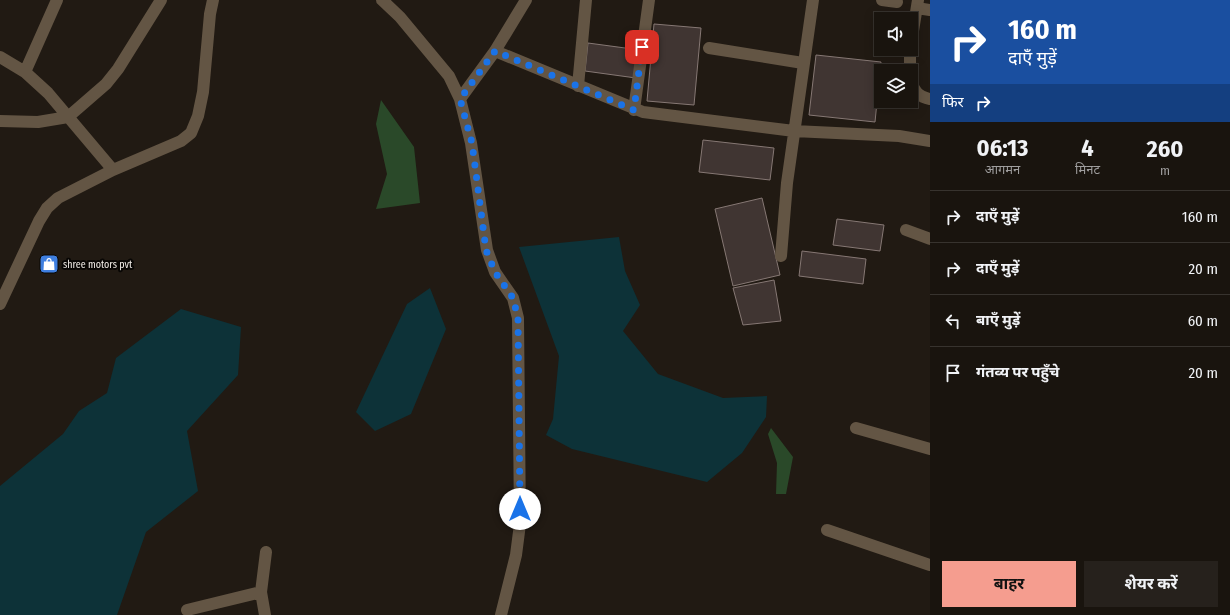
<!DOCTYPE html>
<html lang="hi">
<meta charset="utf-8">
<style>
body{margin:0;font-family:"Fira Sans Condensed","Noto Sans Devanagari",sans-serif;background:#26211c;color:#f1f3f6;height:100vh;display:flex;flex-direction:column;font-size:15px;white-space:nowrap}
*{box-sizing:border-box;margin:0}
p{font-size:13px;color:#9f9e9e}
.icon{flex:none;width:22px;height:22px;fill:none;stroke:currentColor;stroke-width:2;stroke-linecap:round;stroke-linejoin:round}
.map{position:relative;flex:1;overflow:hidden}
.side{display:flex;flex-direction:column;background:#19140e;width:300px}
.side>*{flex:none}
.guide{background:#1a4fa0;color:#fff;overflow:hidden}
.fabs{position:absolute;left:874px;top:12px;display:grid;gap:8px}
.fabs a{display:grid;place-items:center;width:44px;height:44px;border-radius:0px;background:#19140e;box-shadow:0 2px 10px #0003,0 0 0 1px #37332e;font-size:20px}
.pin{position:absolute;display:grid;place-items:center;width:34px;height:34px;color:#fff;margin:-17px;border-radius:8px;box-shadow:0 2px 6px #0006}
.me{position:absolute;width:44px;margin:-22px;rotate:0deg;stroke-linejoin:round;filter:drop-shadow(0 0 3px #0008)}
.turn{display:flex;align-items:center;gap:14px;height:84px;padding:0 12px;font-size:18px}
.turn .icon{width:52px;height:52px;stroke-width:2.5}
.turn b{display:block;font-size:28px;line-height:34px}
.then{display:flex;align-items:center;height:38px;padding:0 12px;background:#0003;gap:8px;font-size:15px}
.eta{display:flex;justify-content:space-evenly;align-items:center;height:68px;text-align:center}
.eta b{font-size:24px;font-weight:700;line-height:28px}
.cta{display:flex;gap:8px;margin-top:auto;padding:8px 12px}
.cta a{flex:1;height:46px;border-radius:0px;background:#f59d8f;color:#111;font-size:16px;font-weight:700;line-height:46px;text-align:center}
.cta a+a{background:#26211c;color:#f1f3f6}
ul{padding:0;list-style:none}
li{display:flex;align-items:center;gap:12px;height:52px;padding:0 12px;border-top:1px solid #37332e}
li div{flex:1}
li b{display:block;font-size:15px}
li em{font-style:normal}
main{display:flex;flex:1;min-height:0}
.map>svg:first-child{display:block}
</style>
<main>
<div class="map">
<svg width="930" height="615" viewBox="0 0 930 615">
<rect width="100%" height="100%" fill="#211a13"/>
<path fill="#2a4929" d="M381 100 414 147 420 203 376 209 387 174 376 124Z
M771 428 793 457 786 494H776L777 463 768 434Z"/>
<path fill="#0d3238" d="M619 237 625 271 640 305 623 331 658 374 723 398 767 396 766 417 742 453 707 482 572 449 546 435 553 419 559 356 519 247Z
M430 288 446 329 411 414 375 431 356 412 407 304Z
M181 309 241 327 238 375 187 431 198 491 146 532 117 615H0V486L63 434 79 411 107 393 116 358Z"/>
<path fill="#403532" stroke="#867874" d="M654 24 701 28 694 105 647 101Z
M588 43 640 50 636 78 585 71Z
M816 55 881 62 875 122 809 115Z
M703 140 774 148 770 180 699 172Z
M762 198 780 275 733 286 715 209Z
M837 219 884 225 880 251 833 245Z
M802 251 866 259 863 284 799 276Z
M774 280 781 321 743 325 733 288Z"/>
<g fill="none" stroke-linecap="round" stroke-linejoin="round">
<path stroke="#635544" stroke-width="12" d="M382 0 400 17 449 76 460 99 471 143 487 250 495 272 513 298 518 318 520 524 516 555 501 615
M882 0 897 2
M917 8 930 10
M911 43 918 0
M709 48 803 63
M495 51 643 112 794 131 899 136 930 141
M0 57 25 72 48 93 113 170
M910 71V49
M25 72 57 0
M911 82C915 92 919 97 930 99
M578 86 586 0
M460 99 495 51 526 0
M634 110 649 0
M0 121 38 122 68 117 106 84 118 69 161 0
M906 230 930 239
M781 256 787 183 813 0
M0 304 39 221 47 208 58 198 113 170 181 141 191 133 198 116 203 92 210 14 213 0
M856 428 930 449
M827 530 930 565
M187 610 261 592
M265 615 261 592 266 552"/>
</g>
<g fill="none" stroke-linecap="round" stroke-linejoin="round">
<path stroke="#1a73e8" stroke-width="7" stroke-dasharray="0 12.6" d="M520 509 518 318 513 298 495 272 486 250 472 143 460 99 495 51 634 110 642 47"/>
</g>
<defs>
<symbol id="shop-square" viewBox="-11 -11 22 22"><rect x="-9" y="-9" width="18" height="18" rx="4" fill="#3f7fe0" stroke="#080604"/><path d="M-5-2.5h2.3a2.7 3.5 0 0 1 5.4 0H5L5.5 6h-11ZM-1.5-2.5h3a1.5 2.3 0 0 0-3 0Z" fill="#fff"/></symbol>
</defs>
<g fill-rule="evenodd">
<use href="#shop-square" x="38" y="253" width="22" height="22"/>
</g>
<g text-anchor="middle" stroke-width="4" stroke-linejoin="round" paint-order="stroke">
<g font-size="10" fill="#f3eee9" stroke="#080604" text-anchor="start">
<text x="63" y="268">shree motors pvt</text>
</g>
</g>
</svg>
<div class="fabs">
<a><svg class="icon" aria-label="sound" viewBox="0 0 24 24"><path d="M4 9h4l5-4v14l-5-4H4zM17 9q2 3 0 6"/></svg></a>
<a><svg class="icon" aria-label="layers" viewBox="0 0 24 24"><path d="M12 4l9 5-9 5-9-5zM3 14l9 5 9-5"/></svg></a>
</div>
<div class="pin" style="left:642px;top:47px;background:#d93025"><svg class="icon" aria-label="arrive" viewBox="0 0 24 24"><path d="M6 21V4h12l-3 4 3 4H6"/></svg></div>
<svg class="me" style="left:520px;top:509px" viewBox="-20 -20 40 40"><circle r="19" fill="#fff"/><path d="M0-13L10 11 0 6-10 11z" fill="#1a73e8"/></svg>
</div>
<section class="side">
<div class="guide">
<div class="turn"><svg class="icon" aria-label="right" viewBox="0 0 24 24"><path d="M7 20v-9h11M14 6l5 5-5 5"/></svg><div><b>160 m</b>दाएँ मुड़ें</div></div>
<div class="then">फिर<svg class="icon" aria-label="right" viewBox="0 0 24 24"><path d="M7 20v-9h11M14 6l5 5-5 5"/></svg></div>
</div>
<div class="eta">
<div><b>06:13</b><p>आगमन</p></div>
<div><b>4</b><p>मिनट</p></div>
<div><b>260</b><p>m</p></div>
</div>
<ul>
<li><svg class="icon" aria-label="right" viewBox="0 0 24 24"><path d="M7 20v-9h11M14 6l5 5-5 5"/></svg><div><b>दाएँ मुड़ें</b></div><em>160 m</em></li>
<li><svg class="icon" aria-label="right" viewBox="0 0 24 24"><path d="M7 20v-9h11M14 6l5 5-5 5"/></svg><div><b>दाएँ मुड़ें</b></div><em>20 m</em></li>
<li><svg class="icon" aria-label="left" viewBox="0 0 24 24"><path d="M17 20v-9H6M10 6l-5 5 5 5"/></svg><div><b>बाएँ मुड़ें</b></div><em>60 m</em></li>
<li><svg class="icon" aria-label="arrive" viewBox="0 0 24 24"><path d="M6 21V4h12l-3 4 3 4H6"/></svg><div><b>गंतव्य पर पहुँचे</b></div><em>20 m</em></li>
</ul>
<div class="cta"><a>बाहर</a><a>शेयर करें</a></div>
</section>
</main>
